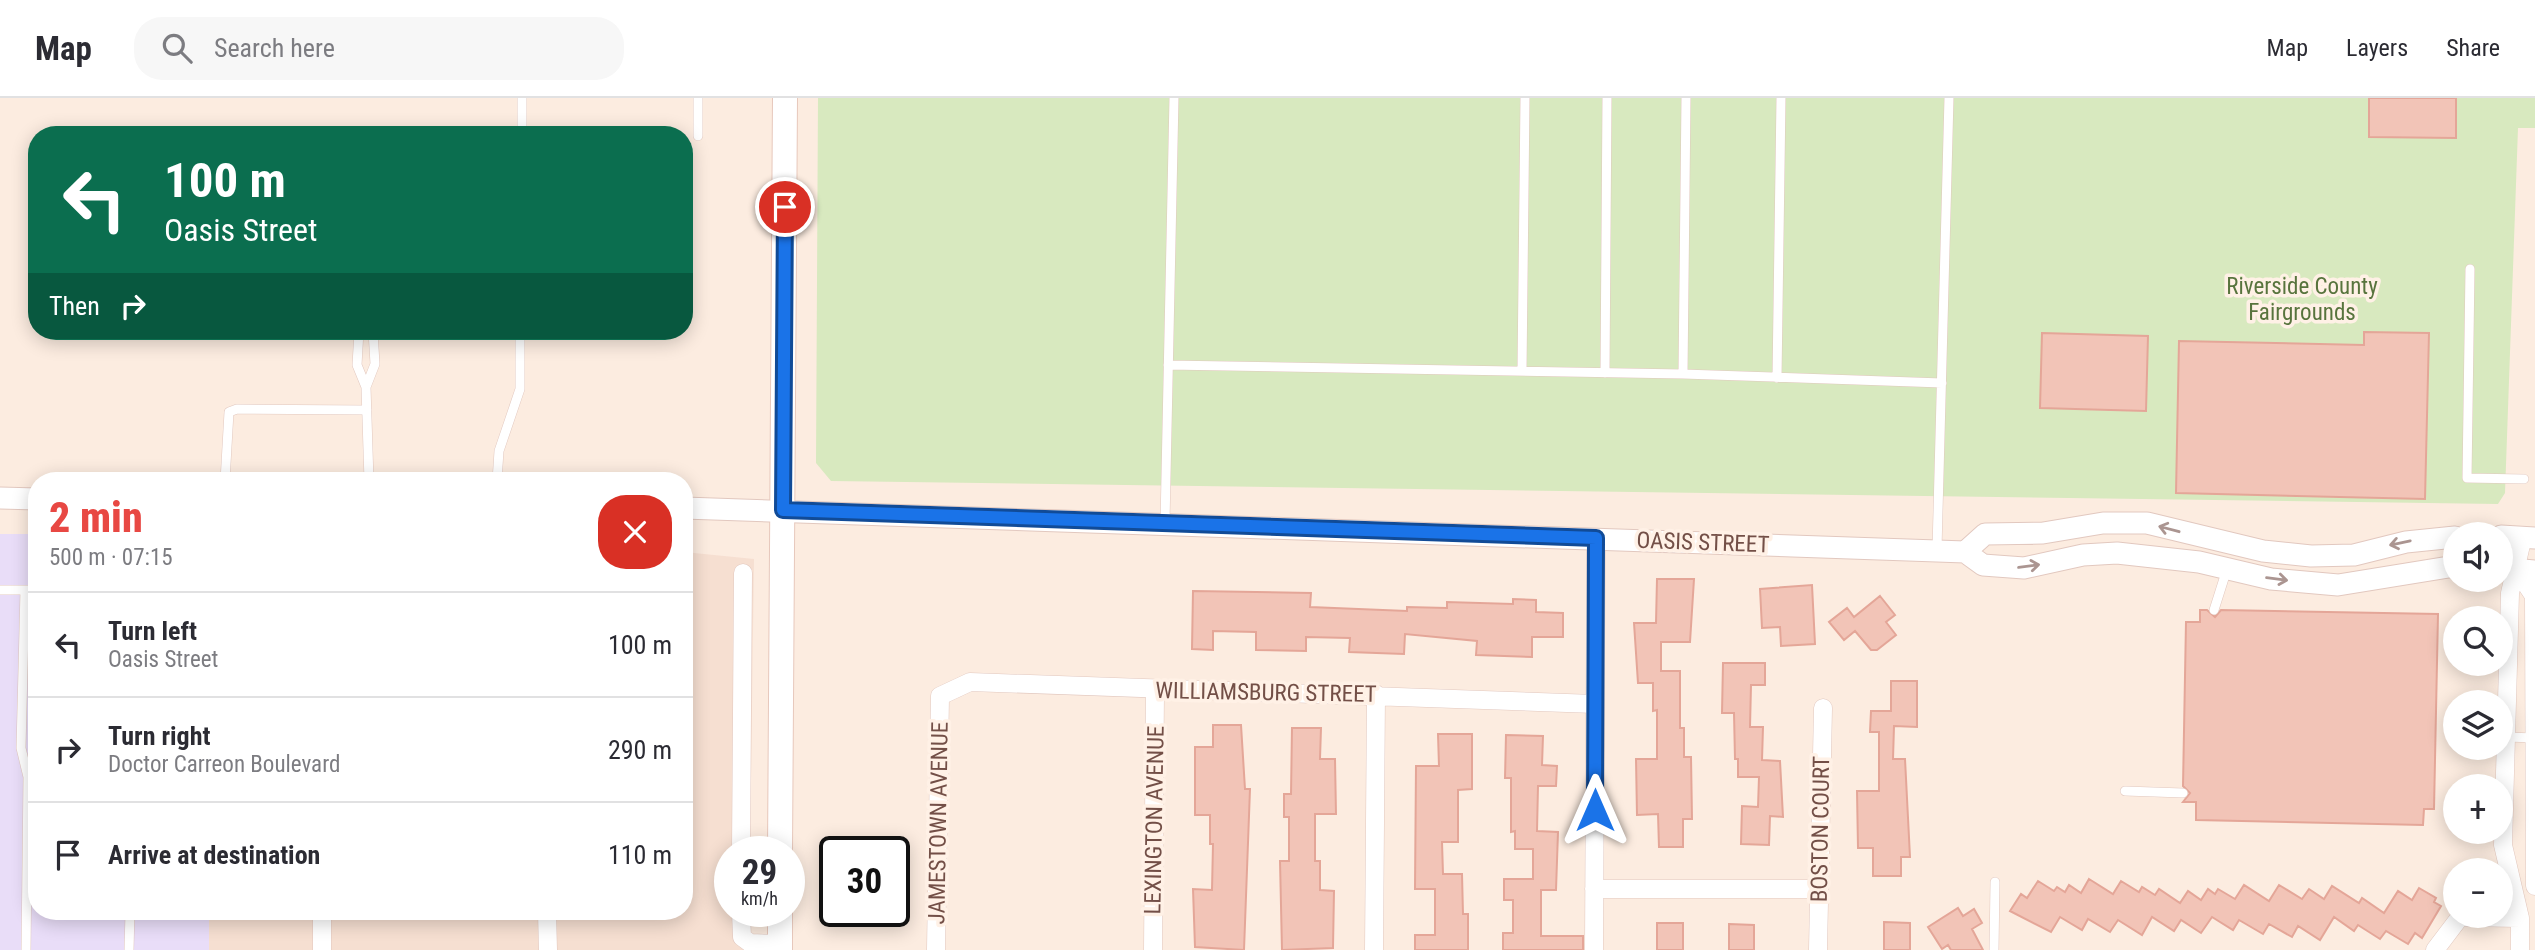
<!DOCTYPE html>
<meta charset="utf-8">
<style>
body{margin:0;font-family:"Roboto Condensed",sans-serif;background:#f7f7f7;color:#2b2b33;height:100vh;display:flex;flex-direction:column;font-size:26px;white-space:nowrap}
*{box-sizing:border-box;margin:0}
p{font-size:23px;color:#7c7c81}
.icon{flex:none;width:38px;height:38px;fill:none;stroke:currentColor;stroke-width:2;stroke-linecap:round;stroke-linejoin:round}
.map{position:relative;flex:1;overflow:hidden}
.panel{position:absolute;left:28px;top:374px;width:665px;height:448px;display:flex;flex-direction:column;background:#fff;border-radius:28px;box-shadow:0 4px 18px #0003}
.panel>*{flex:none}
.guide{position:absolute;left:28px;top:28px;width:665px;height:214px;border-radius:28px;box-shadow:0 4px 18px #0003;background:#0b6e4f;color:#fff;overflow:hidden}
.buttons{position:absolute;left:2443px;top:424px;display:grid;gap:14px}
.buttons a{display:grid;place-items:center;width:70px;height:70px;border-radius:50%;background:#fff;box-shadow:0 4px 18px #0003;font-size:35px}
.speed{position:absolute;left:714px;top:738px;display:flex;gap:14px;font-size:35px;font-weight:700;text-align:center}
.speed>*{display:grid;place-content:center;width:91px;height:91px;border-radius:50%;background:#fff;box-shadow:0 4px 18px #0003;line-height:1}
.speed small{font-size:18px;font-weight:400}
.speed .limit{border:4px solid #111;border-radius:10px;background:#fff;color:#111}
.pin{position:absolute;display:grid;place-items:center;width:60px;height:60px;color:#fff;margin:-30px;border:4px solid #fff;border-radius:50%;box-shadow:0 2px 7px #0007}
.me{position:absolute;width:77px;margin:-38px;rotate:0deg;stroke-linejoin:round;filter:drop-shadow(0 0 5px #0008)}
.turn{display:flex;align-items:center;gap:24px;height:147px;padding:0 21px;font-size:32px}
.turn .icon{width:91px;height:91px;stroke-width:2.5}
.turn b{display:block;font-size:49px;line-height:60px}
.then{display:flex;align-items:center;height:66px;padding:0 21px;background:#0003;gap:14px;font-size:26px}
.round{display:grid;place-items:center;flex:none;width:74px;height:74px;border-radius:28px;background:#f7f7f7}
.head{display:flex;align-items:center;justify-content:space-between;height:119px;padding:0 21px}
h1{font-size:42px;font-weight:800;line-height:52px;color:#e84843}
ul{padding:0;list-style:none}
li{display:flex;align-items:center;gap:21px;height:105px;padding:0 21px;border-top:2px solid #e1e1e2}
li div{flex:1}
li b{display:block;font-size:26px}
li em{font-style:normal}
header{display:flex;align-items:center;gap:42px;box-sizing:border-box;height:98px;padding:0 35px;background:#fff;border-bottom:2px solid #e1e1e2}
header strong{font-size:33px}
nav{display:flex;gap:38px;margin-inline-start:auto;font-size:24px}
.search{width:490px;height:63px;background:#f7f7f7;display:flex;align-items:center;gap:18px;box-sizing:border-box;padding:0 24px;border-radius:28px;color:#7c7c81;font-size:26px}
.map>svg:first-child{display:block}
</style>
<header>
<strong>Map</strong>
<div class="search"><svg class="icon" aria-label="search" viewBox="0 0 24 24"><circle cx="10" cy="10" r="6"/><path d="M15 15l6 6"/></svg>Search here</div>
<nav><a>Map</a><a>Layers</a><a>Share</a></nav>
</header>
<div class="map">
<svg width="2535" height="852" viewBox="0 0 2535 852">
<rect width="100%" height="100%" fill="#fcece0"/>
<path fill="#f6dfd1" d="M684 454 754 461 750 754H730V814H749V852H209V814H684Z"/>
<path fill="#e9ddf8" d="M0 436H37V814H209V852H0Z"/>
<path fill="#d8e9bf" d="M818 0H2535V30H2518L2505 395 2498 406 831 383 816 365Z"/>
<path fill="#f2c4b7" stroke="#e4a698" stroke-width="2" d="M2369 0H2456V40L2369 39Z
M2364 234 2429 235 2425 401 2176 395 2179 243 2364 247Z
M2042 235 2148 238 2146 313 2040 310Z
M1657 481H1694L1690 544H1661V573H1680V630H1684V659H1691L1692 721H1683V749H1659L1658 716 1637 717 1636 661H1657V612L1653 613V585H1638L1634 525H1656Z
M1812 487 1815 546 1781 548 1780 529 1762 530 1760 491Z
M1193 493 1311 495 1310 509 1407 513V509L1447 510V504L1513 506V501L1536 502V514L1563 515V539H1532V559L1476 557 1477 543 1405 536 1404 556 1349 554 1350 540 1306 539V553L1256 552V534L1213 533V552L1192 551Z
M1880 498 1895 517 1886 524 1896 537 1877 552H1871L1855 533 1844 542 1829 524 1847 510 1854 519Z
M2200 512H2207L2215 519 2221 512 2438 516 2434 711H2424L2423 727 2196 722V704H2183L2190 695 2183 688 2186 524H2200Z
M1723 565H1765V587H1751L1750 629H1763L1762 662 1780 663 1783 719 1770 718 1769 747 1741 746 1742 708 1758 709 1759 679H1738V661H1735L1734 615H1722Z
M1891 583H1917V629L1894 628 1893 661H1905L1910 759H1901V778H1873V750H1858L1857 693H1879V634H1870L1871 613H1891Z
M1213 627H1241L1245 691H1250L1244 852 1195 849 1193 791 1212 792 1213 746H1210V717H1195V649H1213Z
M1292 630H1321L1320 661H1335L1336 716H1315V763H1320V792L1334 793 1333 850 1282 852 1280 763H1289V719H1284V696H1291Z
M1438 636H1472V691L1458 692V744H1442L1443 776H1462L1463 816H1468V852H1415V837H1435V791H1415L1416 668H1439Z
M1506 637 1543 638 1542 667 1557 668 1556 688H1538L1537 733 1558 734 1556 792H1541V838H1583V852H1503V835H1513V802H1504V781H1533V751H1515V733L1511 734V680H1505Z
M2089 781 2113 796 2121 783 2139 794 2142 789 2155 797 2159 791 2180 805 2188 793 2201 802 2208 791 2215 796 2218 791 2235 801 2244 787 2269 803 2279 787 2302 801 2309 791 2324 801 2332 788 2359 805 2362 800 2384 815 2398 793 2412 802 2419 790 2436 800 2434 804 2441 808 2422 840 2415 835 2408 846 2386 833 2380 841 2358 827 2354 833 2334 819 2320 842 2298 828 2292 839 2269 826 2263 836 2239 822 2233 832 2212 819 2201 835 2181 822 2174 833 2152 819 2142 837 2118 822 2110 834 2088 821 2082 832 2060 819 2051 834 2010 813 2021 796 2027 800 2038 783 2054 793 2057 789 2065 794 2069 787 2081 795Z
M1958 810 1963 818 1974 811 1982 825 1972 831 1983 852H1951L1948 847 1942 851 1928 829Z
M1884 824 1910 825V852H1884Z
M1657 825H1683V852H1657Z
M1729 826 1754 827V852H1729Z"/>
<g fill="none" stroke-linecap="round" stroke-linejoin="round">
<defs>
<path id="service" d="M522 37V0
M698 38V0
M2470 171 2467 380 2524 381
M359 233 357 267 366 289 369 383
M1168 267 1683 276 1942 285
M1522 273 1525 0
M1605 275 1607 0
M1683 276 1686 0
M1777 280 1781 0
M366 289 375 266 373 233
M225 383 229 314 237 311 367 312
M497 383 499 353 520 291V233
M1165 425 1174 0
M1937 451 1949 0
M0 492H37
M25 492 21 650 28 679 26 852
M2214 512 2227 471
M2507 639 2535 640
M2125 693 2183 695
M129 852 130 814
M1994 852 1995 784"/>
<path id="minor" d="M2516 471 2534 498 2535 788
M741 754 743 475
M1594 791H1818
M322 814V852
M547 814 548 852
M741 814 742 839 750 845 780 846
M936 852 940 598 970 584 1595 606
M1153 852 1155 593
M1374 852 1376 596
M1594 852 1596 440
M1818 852 1823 610
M2435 852 2460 819 2520 820
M2520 852V820L2503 747 2510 495 2523 438"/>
<path id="tertiary" d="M0 400 37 401
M684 410 1937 453 1965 454 1983 467 2024 470 2083 457 2117 455 2199 464 2271 481 2338 487 2455 468
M2501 438 2535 440
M1965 454 1985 436 2043 435 2103 425H2147L2263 453 2311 458 2354 457 2406 444 2455 439
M2501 470 2535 473"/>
<path id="secondary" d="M780 754 785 0
M780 852V814"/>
</defs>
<use href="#service" stroke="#e2c8bf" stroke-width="10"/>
<use href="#minor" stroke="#e2c8bf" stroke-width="19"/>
<use href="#tertiary" stroke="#e2c8bf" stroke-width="23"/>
<use href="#secondary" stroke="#e7c8bc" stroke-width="26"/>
<use href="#service" stroke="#fff" stroke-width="9"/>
<use href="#minor" stroke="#fff" stroke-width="18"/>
<use href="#tertiary" stroke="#fff" stroke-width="21"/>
<use href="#secondary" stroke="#fff" stroke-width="24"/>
</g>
<defs><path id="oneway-shaft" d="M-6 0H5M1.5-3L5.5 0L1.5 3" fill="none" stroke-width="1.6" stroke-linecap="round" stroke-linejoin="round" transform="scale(1.75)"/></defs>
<g stroke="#ab9591">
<use href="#oneway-shaft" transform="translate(2169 431) rotate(-165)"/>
<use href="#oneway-shaft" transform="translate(2400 445) rotate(168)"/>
<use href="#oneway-shaft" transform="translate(2029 468) rotate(-8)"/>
<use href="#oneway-shaft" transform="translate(2277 481) rotate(7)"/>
</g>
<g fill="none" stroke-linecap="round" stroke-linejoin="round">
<defs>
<path id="route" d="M785 109 783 412 1596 440 1595 712"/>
</defs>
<use href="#route" stroke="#114b97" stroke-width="18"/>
<use href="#route" stroke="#1a73e8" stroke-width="12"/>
</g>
<g text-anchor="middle" stroke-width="7" stroke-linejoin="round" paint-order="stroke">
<g font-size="23" fill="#58743d" stroke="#fff1e6">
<text x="2302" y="196">Riverside County<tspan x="2302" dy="26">Fairgrounds</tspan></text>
</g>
<g font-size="23" fill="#734f47" stroke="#fff1e6">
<text transform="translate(1703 444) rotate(2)" y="8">OASIS STREET</text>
<text transform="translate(1266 594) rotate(1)" y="8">WILLIAMSBURG STREET</text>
<text transform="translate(1154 722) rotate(-89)" y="8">LEXINGTON AVENUE</text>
<text transform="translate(938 725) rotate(-89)" y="8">JAMESTOWN AVENUE</text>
<text transform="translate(1820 731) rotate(-89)" y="8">BOSTON COURT</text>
</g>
</g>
</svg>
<div class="buttons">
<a><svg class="icon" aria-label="sound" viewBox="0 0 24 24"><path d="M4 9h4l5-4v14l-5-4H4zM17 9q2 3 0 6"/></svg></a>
<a><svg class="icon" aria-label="search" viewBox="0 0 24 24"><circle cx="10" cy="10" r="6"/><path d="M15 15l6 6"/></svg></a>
<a><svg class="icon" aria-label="layers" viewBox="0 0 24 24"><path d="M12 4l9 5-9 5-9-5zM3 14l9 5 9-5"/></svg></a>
<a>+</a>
<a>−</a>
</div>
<div class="speed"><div>29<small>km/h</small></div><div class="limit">30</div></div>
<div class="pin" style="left:785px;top:109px;background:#d93025"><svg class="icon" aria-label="arrive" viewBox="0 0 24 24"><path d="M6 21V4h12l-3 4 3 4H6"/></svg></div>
<svg class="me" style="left:1595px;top:712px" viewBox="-20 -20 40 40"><path d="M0-17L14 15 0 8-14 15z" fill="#1a73e8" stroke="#fff" stroke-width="4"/></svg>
<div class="guide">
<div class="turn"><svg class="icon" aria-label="left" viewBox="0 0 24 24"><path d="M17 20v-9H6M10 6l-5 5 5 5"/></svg><div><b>100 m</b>Oasis Street</div></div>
<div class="then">Then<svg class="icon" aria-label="right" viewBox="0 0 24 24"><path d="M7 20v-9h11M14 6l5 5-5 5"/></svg></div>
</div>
<section class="panel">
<div class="head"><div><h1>2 min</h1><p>500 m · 07:15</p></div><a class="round" style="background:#d93025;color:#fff"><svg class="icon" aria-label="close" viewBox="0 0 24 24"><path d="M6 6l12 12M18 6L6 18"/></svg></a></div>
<ul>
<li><svg class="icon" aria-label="left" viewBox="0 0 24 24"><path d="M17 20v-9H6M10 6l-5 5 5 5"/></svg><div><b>Turn left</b><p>Oasis Street</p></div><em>100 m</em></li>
<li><svg class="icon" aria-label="right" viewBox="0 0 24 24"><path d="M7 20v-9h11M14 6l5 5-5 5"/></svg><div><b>Turn right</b><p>Doctor Carreon Boulevard</p></div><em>290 m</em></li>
<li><svg class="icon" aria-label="arrive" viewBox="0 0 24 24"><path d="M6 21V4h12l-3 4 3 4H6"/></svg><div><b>Arrive at destination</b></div><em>110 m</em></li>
</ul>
</section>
</div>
